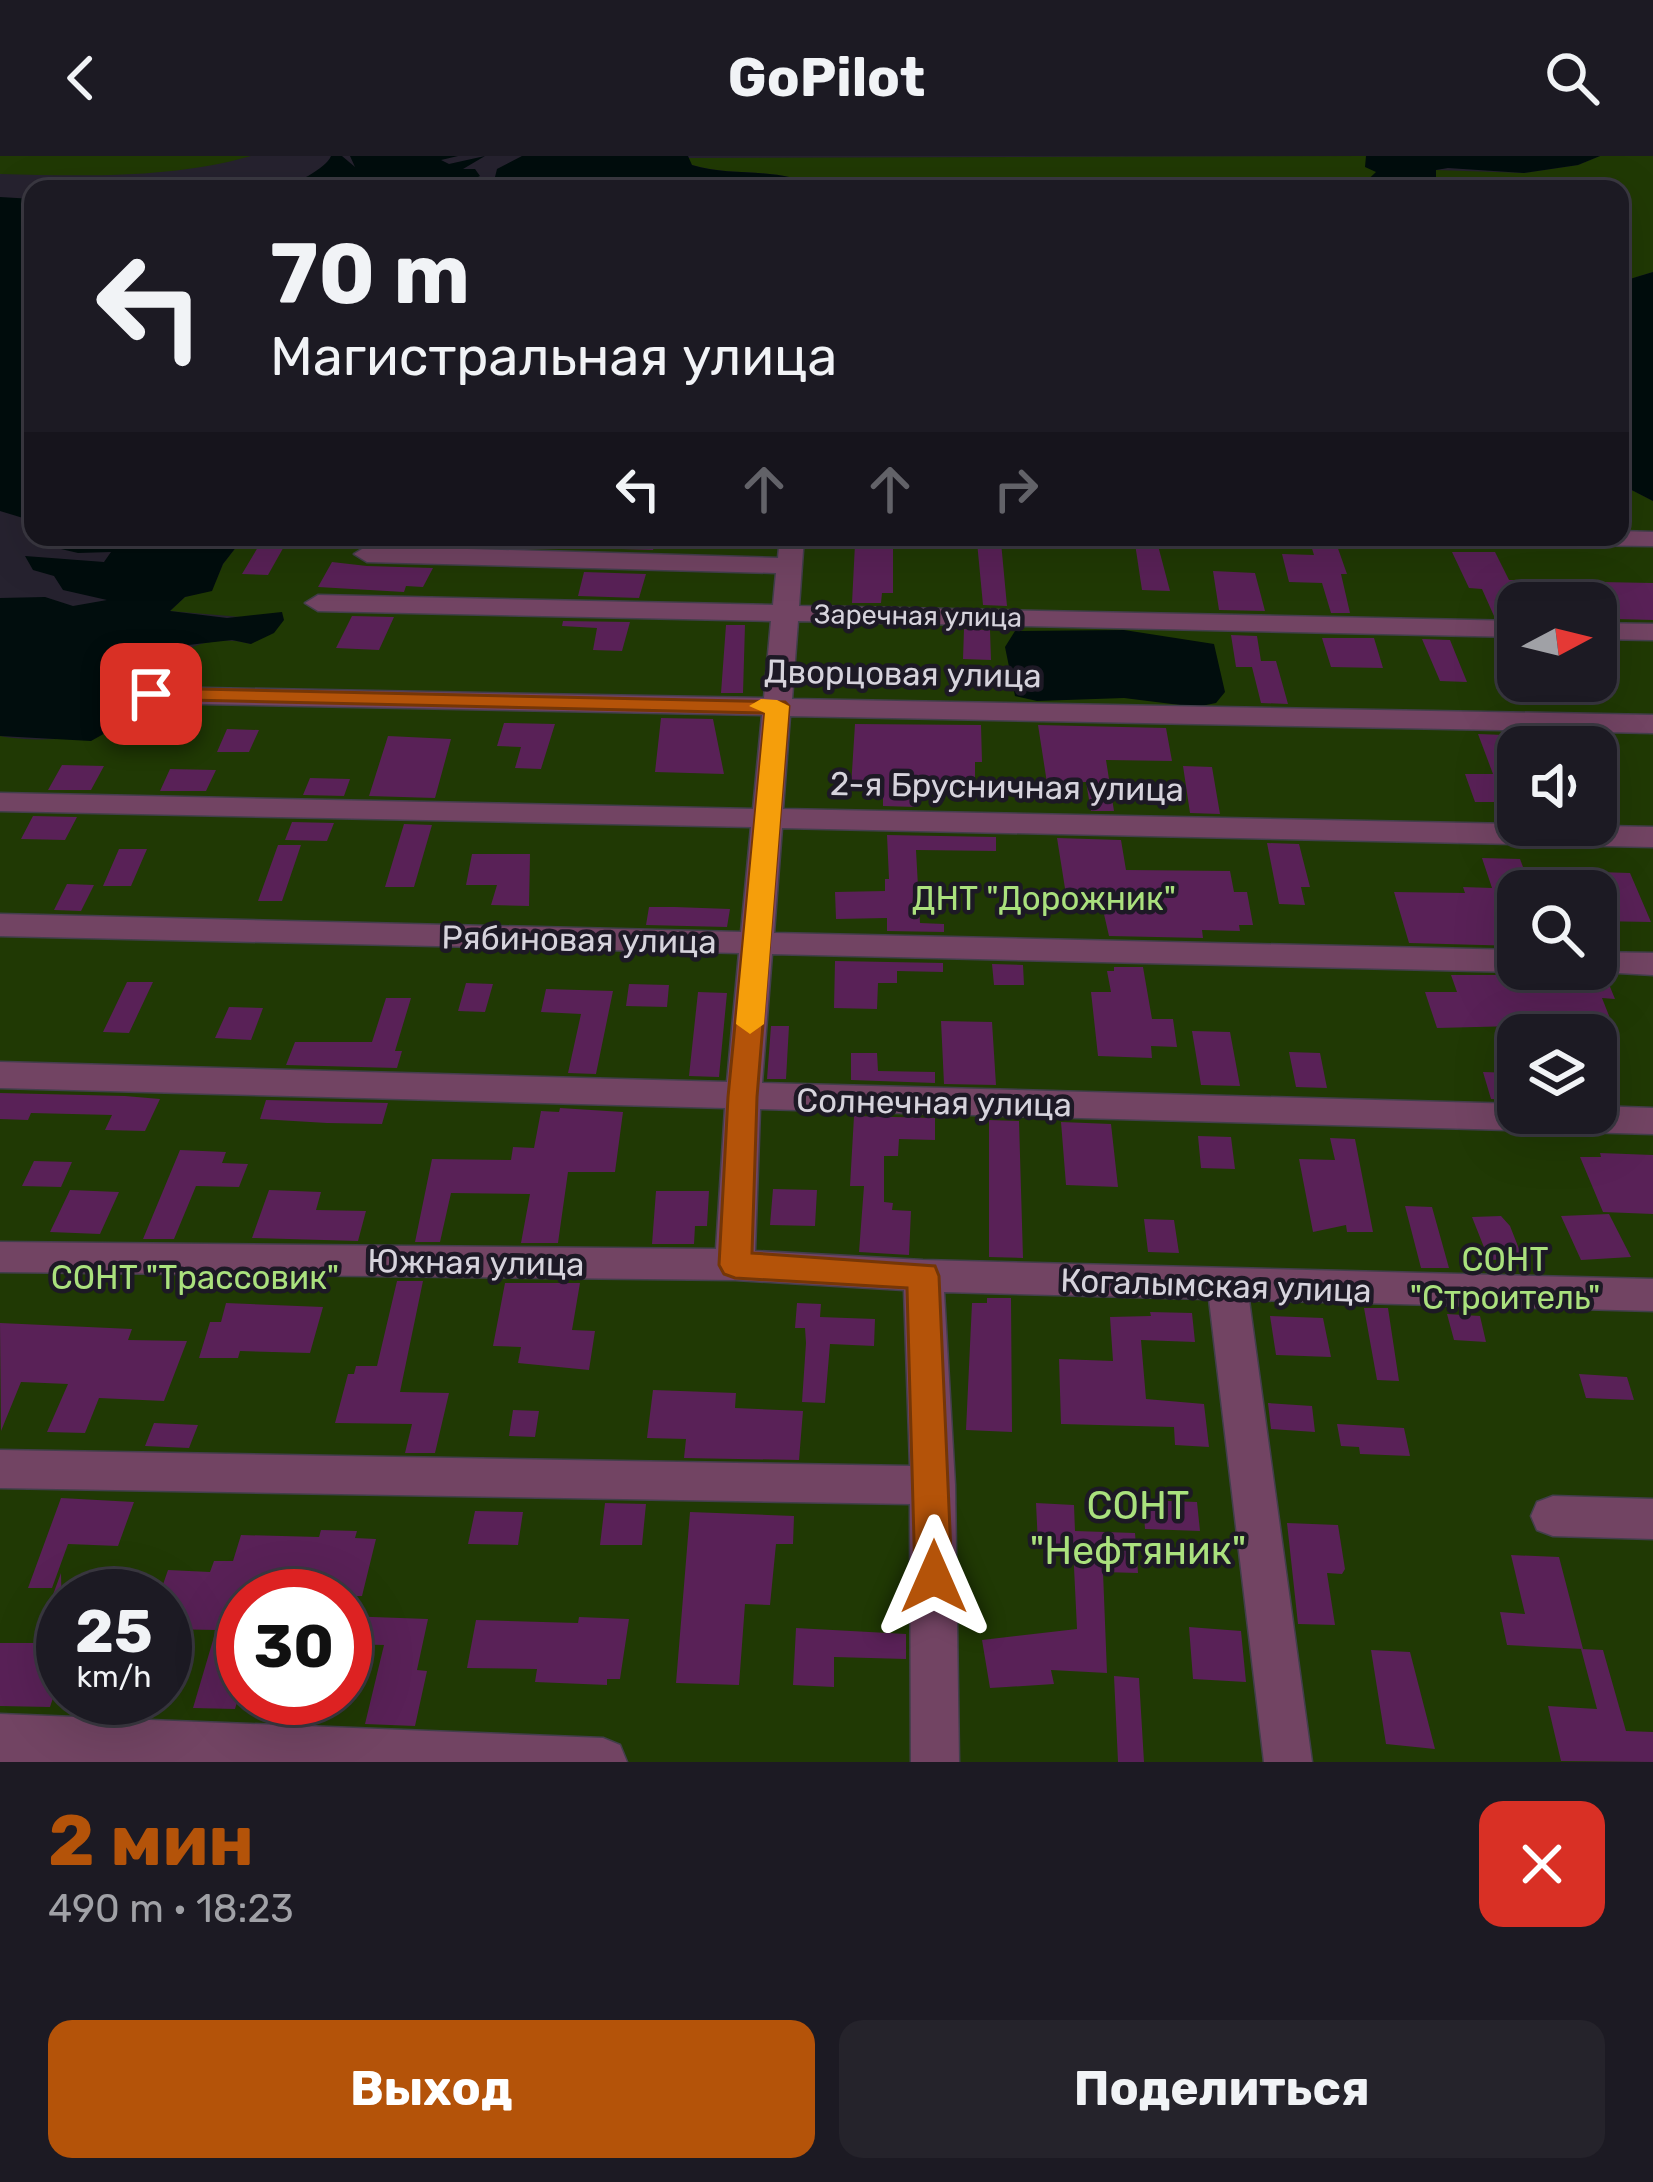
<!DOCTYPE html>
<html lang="ru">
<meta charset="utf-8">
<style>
body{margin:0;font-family:Rubik,sans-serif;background:#25232b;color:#f1f3f6;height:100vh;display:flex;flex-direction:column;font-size:45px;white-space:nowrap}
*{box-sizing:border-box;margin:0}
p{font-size:39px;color:#a0a1a6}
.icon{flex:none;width:66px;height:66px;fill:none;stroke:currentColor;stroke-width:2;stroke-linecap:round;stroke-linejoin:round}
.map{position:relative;height:1606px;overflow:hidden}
.sheet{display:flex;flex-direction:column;background:#1c1a23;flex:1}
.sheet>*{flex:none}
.guide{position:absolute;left:24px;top:24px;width:1605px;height:366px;border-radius:24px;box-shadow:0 12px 48px #0002,0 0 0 3px #3a3841;background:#1c1a23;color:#f1f3f6;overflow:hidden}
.needle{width:78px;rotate:83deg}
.controls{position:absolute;left:1497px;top:426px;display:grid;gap:24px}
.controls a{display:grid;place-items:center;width:120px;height:120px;border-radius:24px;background:#1c1a23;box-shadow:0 12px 48px #0002,0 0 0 3px #3a3841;font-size:60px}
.speed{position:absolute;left:36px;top:1413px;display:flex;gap:24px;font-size:60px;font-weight:700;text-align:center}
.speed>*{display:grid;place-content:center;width:156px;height:156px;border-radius:50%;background:#1c1a23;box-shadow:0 12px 48px #0002,0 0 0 3px #3a3841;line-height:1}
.speed small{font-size:30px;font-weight:400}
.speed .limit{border:18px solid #d22;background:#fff;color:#111}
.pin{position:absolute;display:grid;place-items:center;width:102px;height:102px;color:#fff;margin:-51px;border-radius:24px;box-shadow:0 6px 18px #0006}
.me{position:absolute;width:132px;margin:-66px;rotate:0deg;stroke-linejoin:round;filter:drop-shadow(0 0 9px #0008)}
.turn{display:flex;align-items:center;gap:42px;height:252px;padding:0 48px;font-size:54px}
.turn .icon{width:156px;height:156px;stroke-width:2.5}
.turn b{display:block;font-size:84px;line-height:102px}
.lanes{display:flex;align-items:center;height:114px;padding:0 48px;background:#0003;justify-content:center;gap:60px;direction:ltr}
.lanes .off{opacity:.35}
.round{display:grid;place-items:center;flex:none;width:126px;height:126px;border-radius:24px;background:#25232b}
.head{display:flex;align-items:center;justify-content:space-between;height:204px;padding:0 48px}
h1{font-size:72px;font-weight:700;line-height:90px;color:#b45309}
.button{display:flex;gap:24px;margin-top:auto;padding:24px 48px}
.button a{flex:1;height:138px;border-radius:24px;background:#b45309;color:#fff;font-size:48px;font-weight:700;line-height:138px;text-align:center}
.button a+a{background:#25232b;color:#f1f3f6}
header{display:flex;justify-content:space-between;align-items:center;height:156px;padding:0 48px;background:#1c1a23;font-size:54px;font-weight:700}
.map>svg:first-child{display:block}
</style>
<header><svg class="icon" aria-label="back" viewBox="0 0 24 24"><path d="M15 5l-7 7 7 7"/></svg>GoPilot<svg class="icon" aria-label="search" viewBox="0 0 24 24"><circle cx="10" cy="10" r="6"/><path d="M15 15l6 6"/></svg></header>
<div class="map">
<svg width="1653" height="1606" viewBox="0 0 1653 1606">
<rect width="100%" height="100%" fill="#26222f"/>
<path fill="#203904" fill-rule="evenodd" d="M0 0H251C170 23 84 20 0 18Z
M1366 0 1378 16 1358 33H819C780 9 733 22 692 9L687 2Z
M1600 0H1653V116L1620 126V33H1376L1375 32C1400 17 1429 34 1452 33 1461 32 1473 26 1482 24L1435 22 1436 14 1524 17 1578 9Z
M1620 328 1653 345V1606H0V580C31 586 103 587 125 559 158 514 187 472 251 488L241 461 170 455 185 441 212 434 223 408 244 381H1620ZM1518 447H1596V525H1518ZM1518 591H1596V669H1518ZM1518 735H1596V813H1518ZM1518 879H1596V957H1518ZM63 1440H165V1542H63ZM243 1440H345V1542H243Z"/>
<path fill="#010d0d" d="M331 0H342L355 11 350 0H458L441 4 449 8 485 0 463 13H475L480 20 460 30 277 33C293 29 326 13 331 0Z
M522 0H688L692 9C733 22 781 9 819 33L777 29 764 33H492L497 13Z
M1366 0H1652H1600L1578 9 1524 17 1448 12 1436 14V22L1487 26 1452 33 1416 24 1358 33 1376 16 1365 11Z
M0 41 33 43V365L0 355Z
M1653 116V345L1620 328V126Z
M43 381H244L223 408 212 435 185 441 170 455 227 462 282 456 284 464 274 477 251 488 232 484 188 489 132 544 116 571 91 585 0 580V442L45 441 73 450 107 444 63 434 54 420 33 414 25 400 104 406 111 396 78 397 44 389Z
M1124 474 1214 488 1225 536 1216 547 1196 551 1124 542 1037 545 1015 540 1005 491 1015 475Z"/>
<path fill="#592157" d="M591 381H657L653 394 589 392Z
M860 381 893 382V437H882L881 447H852L855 388H860Z
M1134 381 1156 382 1170 435 1142 434Z
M1309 383 1335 384 1347 418H1341L1350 457H1331L1322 427 1289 426 1282 398 1314 399Z
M261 386 286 387 268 419 242 418Z
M977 386H1001L1007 450 983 449Z
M1452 396H1495L1509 424H1518V460H1494L1482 433 1469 432Z
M332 406 367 410 433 412 423 431 406 430 404 436 318 431Z
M1213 415 1255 417 1265 455 1219 454Z
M584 416 646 418 639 442 578 440Z
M1548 425 1653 427V464L1617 463 1610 447H1559Z
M352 460 394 461 379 494 336 492Z
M563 465 630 466 622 495 593 494 597 472 562 470Z
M726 469H745L743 537H721Z
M964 473 990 474 991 504 963 503Z
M1231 479 1257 480 1261 505H1276L1288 548 1261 547 1252 511H1236Z
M1322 482H1374L1383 512 1331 511Z
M1422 483 1450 484 1467 526 1440 525Z
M661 562 713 563 724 618 655 616Z
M504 567 555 568 541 613 515 612 521 591 497 590Z
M855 568 981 569 982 606H975V627L916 626V651L883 650V632L851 631Z
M1038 569 1166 572 1172 605 1106 604 1114 655H1091L1086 626 1047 627Z
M227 573 259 574 249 596H217Z
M1478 578 1504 579 1518 614V664H1509L1503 646H1475L1465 618H1493Z
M388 580 451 583 435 642 369 640Z
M62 609 104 610 91 634H48Z
M1183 610 1212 611 1220 658 1190 657Z
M170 613 216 614 206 635H160Z
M310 622 350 623 344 640 303 639Z
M33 660 77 661 65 684 21 683Z
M292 666 334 667 327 685 285 684Z
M404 668 432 669 414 731H385Z
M887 679 996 681V695L916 694 920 767 944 768V776L887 775V762L836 763 835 736 885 735V723H889Z
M1057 682 1121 684 1126 714 1230 715 1234 736H1247L1253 769H1239L1240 775 1202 774 1203 782 1109 780 1101 745H1067Z
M1267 687 1299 688 1310 731H1301L1305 749 1279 748Z
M278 689H301L282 745H258Z
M119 693H147L131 730H103Z
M472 698H530L529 750 491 749 497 729H466Z
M1482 702 1520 703 1532 735H1518V790L1409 787 1394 736 1465 737 1463 731 1492 732Z
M1598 716 1630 717 1651 766 1596 765V727L1603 728Z
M67 728 94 729 81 755 54 754Z
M649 751H675L730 753 727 771 646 769Z
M835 805 943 807V816L897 815V827H878L877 853 834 852Z
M992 808 1023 809 1024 829H994Z
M1114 811H1143L1152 863H1173L1177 891 1151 890 1152 902 1098 900 1091 836H1111L1107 815H1114Z
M1571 814 1606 821 1615 843 1602 842 1615 875 1589 874 1590 879 1519 876 1516 870 1437 872 1425 836H1457L1451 819H1573Z
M127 826H153L129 877 103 876Z
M466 827 493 828 485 856 458 855Z
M629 828 669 829 667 851 626 850Z
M546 833 613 835 596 918 568 917 581 858 541 856Z
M698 836 727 837 719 921 689 920Z
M386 842H411L395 895H402L397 912 286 909 295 886H372Z
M229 851 263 852 251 884 215 882Z
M941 865 992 866 996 929 944 928Z
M771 870H789L786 923H767Z
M1192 875 1230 876 1240 930 1201 929Z
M1289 896 1320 897 1327 932 1296 931Z
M851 897H877L878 915 935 916V927L851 924Z
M1483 916 1514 917 1518 944 1491 943Z
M0 937 125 940 160 943 145 975 105 974 112 959 31 957 28 964 0 963Z
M266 944 388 947 382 968 327 967 260 963Z
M560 952 623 956 615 1016H568L558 1087H521L530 1038 451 1037 440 1086H415L432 1003 511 1004 513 991 534 992 541 955 559 956Z
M854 960 935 962V984L899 983 898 1000H884V1046L893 1047 892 1054 911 1055 909 1099 859 1096 864 1030H850Z
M989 964 1019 965 1023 1102 989 1101Z
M1061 966 1111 968 1118 1031 1066 1029Z
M1198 980 1231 981 1235 1013 1201 1012Z
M1330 982 1355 983 1373 1076H1347L1346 1069 1313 1076 1299 1003 1335 1004Z
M180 994 226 996 222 1007 248 1008 239 1031 196 1030 174 1083H143Z
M1600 997 1653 999V1058L1603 1056 1580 1001H1601Z
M34 1005 72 1006 61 1031 22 1030Z
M773 1033 817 1034 815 1070 770 1069Z
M70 1034 119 1036 100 1078 50 1076Z
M269 1034 321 1036 316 1054 366 1055 358 1085 252 1082Z
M656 1035H709L707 1070H695L694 1088H652Z
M1405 1050 1432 1051 1449 1112H1421Z
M1609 1058 1631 1101 1581 1104 1561 1060Z
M1501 1060 1510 1070 1523 1103 1489 1104 1472 1061Z
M1144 1063 1174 1064 1179 1097 1148 1096Z
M397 1125H423L400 1236 449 1237 435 1297H405L412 1268 335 1267 348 1218H354L356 1210H377Z
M505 1127H580L572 1174 595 1175 589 1214 518 1207 521 1191 493 1190Z
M987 1142H1011L1012 1276 966 1274 972 1147H987Z
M226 1147 323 1151 310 1197 240 1195 238 1202H199L210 1166H221Z
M797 1147 821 1148 820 1161 875 1163 874 1190 830 1188 825 1247 802 1246 806 1187 805 1172H795Z
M1364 1152H1388L1399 1225 1377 1224Z
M1150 1156 1192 1157 1195 1186 1141 1184 1146 1243 1204 1248 1209 1291 1175 1289 1174 1271 1061 1268 1059 1203 1113 1205 1110 1161 1151 1160Z
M1447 1158 1480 1160 1486 1186 1454 1184Z
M1270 1160 1323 1162 1331 1201 1276 1199Z
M0 1167 132 1173 128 1184 187 1185 164 1245 99 1242 85 1277 47 1276 68 1228 21 1226 1 1275Z
M1579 1218 1627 1221 1634 1244 1586 1242Z
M653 1234 736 1237 735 1252 803 1255 799 1304 684 1302 686 1283 647 1282Z
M1268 1247 1312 1250 1315 1276 1271 1273Z
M513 1254 539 1255 535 1281 509 1280Z
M154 1267 198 1269 189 1292 145 1290Z
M1337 1268 1404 1272 1410 1300 1360 1298 1359 1291 1341 1290Z
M61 1342 134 1346 118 1390 68 1388 52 1432H28Z
M1143 1344 1197 1346 1200 1375 1145 1373Z
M605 1347 646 1348 642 1389H600Z
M1036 1347 1074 1349 1075 1375 1135 1377 1138 1417 1103 1416 1107 1517 1051 1514 1054 1528 990 1532 982 1484 1077 1473 1073 1391 1038 1389Z
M475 1355 523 1356 518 1389 468 1388Z
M690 1356 794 1360 793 1388H776L770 1449 745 1448 739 1529 676 1527Z
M1287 1367 1338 1369 1345 1413 1342 1418 1327 1417 1335 1469 1298 1468Z
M321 1374 357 1375 355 1382 376 1383 362 1440H243V1526L235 1553 193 1552 216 1474 165 1473V1440H159L168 1414 210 1416 214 1405H233L241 1379 319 1381Z
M1511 1399 1559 1401 1583 1493 1507 1489 1500 1456 1525 1458Z
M61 1417 63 1512 50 1551 0 1550V1487H35Z
M345 1460 428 1463 417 1514 427 1515 415 1570 365 1568 384 1489 345 1488Z
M579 1461 629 1463 620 1523H607V1529L535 1526 537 1513 467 1512 476 1464 578 1467Z
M1189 1471 1241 1475 1246 1526 1193 1523Z
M796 1472 906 1478V1503L834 1501V1531L793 1529Z
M1581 1493 1603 1494 1626 1575 1653 1576V1606L1561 1605 1548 1550 1597 1553Z
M1371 1494 1410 1496 1435 1593 1386 1588Z
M1114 1520 1139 1522 1144 1606H1118Z"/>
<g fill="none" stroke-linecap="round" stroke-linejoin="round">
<defs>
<path id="street" d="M1620 375 1653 376V390L1478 388 1466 381H1620Z
M780 381H804L799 450 1518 465V481L798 465 792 543 1653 559V577L790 560 783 653 1653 671V691L782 672 774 777 1518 794V813H1529L1518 816 772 798 762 927 1518 948V957H1596V950L1653 952V978L760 953 755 1095 923 1104 1653 1123V1155L1249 1144 1312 1606H1264L1209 1143 944 1136 955 1329 959 1606H911L910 1348 0 1332V1294L910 1310 904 1134 735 1124 0 1116V1086L716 1093 725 952 0 932V906L727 926 739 797 0 780V758L741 776 751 671 0 655V637L753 653 762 559 151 547 137 539 151 531 764 542 771 465 318 455 305 447 318 439 773 449 776 417 367 406 354 398 367 390 778 402Z
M1596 467 1653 468V484L1596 483Z
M1596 796 1653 797V819L1584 815 1596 813Z
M1553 1340 1653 1343V1383L1553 1380 1537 1374 1531 1360 1537 1346Z
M0 1558 603 1582 620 1589 627 1606H0Z"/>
</defs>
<use href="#street" stroke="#423e4b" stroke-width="3"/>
<use href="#street" fill="#724463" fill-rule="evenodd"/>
</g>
<path fill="#b45309" stroke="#753606" stroke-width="3" d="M151 532 785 546 789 550 757 941 752 1097 935 1110 939 1120 952 1421 947 1433 934 1438 920 1433 915 1421 907 1132 735 1122 724 1118 719 1109 728 941 765 557 143 543 140 538Z"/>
<path fill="#f59e0b" d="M777 544 789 550 764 868 750 878 736 868 765 557 749 550 761 543Z"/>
<g text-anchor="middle" stroke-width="9" stroke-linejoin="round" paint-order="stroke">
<g font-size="27" fill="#d6d3dc" stroke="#1d1925">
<text transform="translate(918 460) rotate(1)" y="9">Заречная улица</text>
</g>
<g font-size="33" fill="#d6d3dc" stroke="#1d1925">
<text transform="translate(903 517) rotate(1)" y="12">Дворцовая улица</text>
<text transform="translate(1007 630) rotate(1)" y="12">2-я Брусничная улица</text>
<text transform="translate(579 783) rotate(1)" y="12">Рябиновая улица</text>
<text transform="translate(934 946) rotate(1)" y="12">Солнечная улица</text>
<text transform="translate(476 1106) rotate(1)" y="12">Южная улица</text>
<text transform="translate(1216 1129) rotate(2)" y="12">Когалымская улица</text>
</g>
<g font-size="33" fill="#aae17d" stroke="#1d1925">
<text x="1044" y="754">ДНТ "Дорожник"</text>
<text x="1505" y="1115">СОНТ<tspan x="1505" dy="38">"Строитель"</tspan></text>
<text x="195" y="1133">СОНТ "Трассовик"</text>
</g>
<g font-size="39" fill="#aae17d" stroke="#1d1925">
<text x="1138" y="1363">СОНТ<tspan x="1138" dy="45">"Нефтяник"</tspan></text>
</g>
</g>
</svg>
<div class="controls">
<a><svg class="needle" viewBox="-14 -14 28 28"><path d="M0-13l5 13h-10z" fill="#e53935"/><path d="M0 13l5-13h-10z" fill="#a0a1a6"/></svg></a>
<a><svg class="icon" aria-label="sound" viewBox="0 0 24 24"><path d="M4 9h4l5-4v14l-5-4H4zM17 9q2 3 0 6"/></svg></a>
<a><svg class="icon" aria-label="search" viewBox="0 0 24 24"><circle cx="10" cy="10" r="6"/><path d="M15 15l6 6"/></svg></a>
<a><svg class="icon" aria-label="layers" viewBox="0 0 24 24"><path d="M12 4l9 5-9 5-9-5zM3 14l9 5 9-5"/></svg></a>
</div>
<div class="speed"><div>25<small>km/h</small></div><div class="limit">30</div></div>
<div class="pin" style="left:151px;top:538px;background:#d93025"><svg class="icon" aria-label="arrive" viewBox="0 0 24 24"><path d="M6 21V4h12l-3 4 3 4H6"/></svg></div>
<svg class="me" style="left:934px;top:1421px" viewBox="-20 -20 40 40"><path d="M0-17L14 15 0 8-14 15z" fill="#b45309" stroke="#fff" stroke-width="4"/></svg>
<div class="guide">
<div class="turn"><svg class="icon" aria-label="left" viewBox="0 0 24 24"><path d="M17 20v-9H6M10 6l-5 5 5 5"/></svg><div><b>70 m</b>Магистральная улица</div></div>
<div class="lanes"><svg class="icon" aria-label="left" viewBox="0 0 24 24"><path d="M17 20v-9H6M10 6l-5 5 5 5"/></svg><svg class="icon off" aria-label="ahead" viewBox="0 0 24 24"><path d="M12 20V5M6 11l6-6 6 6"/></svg><svg class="icon off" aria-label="ahead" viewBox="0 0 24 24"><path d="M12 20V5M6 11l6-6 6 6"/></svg><svg class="icon off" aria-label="right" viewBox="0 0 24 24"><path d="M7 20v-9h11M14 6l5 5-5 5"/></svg></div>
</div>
</div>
<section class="sheet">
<div class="head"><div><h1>2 мин</h1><p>490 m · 18:23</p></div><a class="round" style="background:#d93025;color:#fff"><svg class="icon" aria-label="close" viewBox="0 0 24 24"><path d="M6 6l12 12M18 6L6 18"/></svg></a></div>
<div class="button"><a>Выход</a><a>Поделиться</a></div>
</section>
